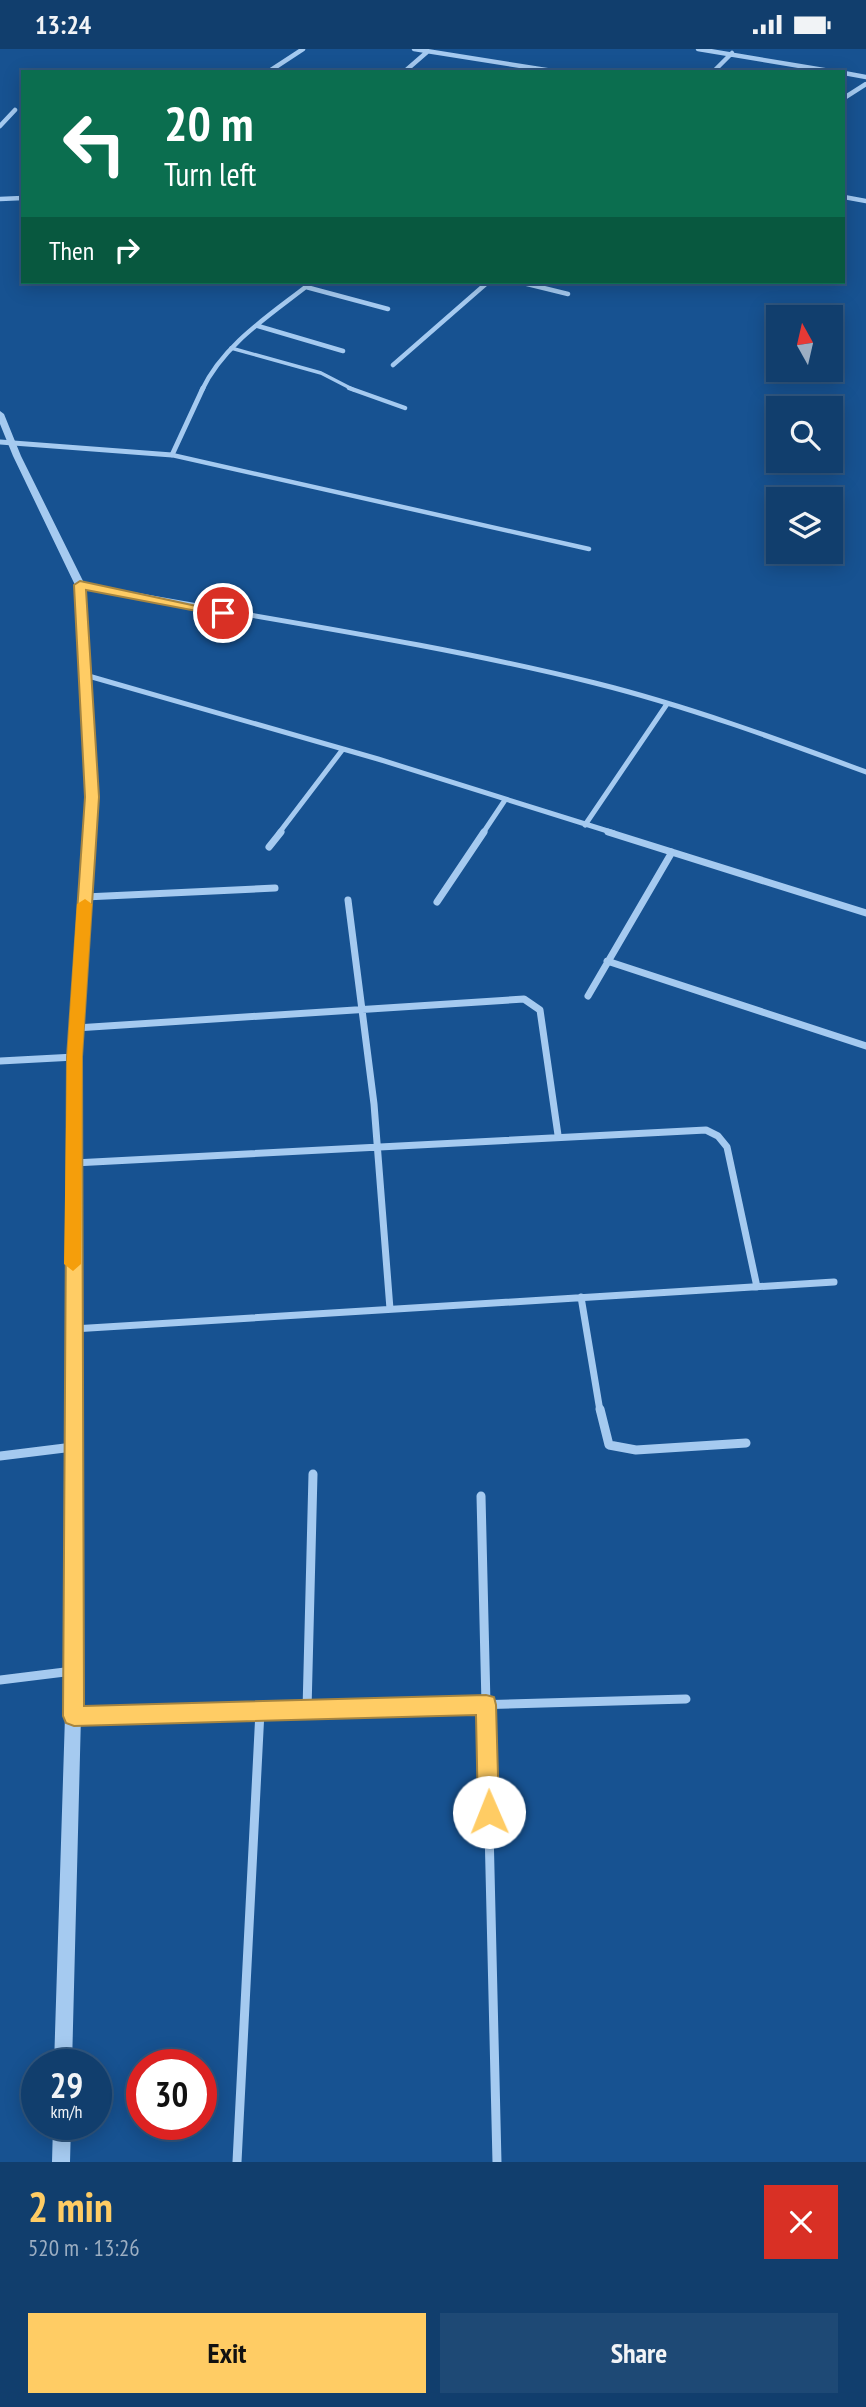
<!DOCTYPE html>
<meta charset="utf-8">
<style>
body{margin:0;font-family:"PT Sans Narrow",sans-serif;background:#1e4975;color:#f1f3f6;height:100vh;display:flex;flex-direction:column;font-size:26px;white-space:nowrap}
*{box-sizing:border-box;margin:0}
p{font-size:23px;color:#9caec2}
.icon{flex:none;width:38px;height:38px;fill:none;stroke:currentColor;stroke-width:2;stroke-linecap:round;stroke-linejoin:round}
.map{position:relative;height:2113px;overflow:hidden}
.panel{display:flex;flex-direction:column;background:#113e6d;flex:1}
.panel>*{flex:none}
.banner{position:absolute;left:21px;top:21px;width:824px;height:214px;border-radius:0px;box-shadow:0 4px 18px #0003,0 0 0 2px #305780;background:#0b6e4f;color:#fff;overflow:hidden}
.needle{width:46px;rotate:352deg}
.buttons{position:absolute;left:766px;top:256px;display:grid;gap:14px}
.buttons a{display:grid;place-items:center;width:77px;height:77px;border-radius:0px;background:#113e6d;box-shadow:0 4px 18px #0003,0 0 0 2px #305780;font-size:35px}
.speed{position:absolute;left:21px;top:2000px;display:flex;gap:14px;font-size:35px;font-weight:700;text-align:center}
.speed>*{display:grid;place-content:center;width:91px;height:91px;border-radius:50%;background:#113e6d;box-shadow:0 4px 18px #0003,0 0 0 2px #305780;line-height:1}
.speed small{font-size:18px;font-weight:400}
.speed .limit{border:10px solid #d22;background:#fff;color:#111}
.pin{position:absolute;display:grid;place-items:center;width:60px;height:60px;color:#fff;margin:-30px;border:4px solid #fff;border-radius:50%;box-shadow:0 2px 7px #0007}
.me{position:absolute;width:77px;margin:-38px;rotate:359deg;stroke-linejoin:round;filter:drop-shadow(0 0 5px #0008)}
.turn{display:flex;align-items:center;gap:24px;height:147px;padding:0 28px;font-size:32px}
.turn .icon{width:91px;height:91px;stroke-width:2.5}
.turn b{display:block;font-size:49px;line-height:60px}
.then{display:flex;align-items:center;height:66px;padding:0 28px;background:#0003;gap:14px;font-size:26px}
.round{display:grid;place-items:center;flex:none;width:74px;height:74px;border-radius:0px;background:#1e4975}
.headline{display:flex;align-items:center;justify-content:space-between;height:119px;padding:0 28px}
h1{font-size:42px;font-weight:600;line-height:52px;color:#ffcc64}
.cta{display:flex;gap:14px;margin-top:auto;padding:14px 28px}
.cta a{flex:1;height:80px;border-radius:0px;background:#ffcc64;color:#111;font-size:28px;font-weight:600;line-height:80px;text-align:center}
.cta a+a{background:#1e4975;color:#f1f3f6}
.status{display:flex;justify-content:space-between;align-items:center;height:49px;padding:0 35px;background:#113e6d;direction:ltr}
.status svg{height:19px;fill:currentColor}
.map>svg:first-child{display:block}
</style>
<div class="status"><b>13:24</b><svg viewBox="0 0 49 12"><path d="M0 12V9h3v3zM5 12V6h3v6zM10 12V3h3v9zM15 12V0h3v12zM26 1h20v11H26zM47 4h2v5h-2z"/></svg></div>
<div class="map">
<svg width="866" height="2113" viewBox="0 0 866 2113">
<rect width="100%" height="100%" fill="#175291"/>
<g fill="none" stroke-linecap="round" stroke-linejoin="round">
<path stroke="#a5caf0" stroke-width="3.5" d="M231 299 321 324 354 341"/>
<path stroke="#a5caf0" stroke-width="4.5" d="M349 339 405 359
M172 406 589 500"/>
<path stroke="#a5caf0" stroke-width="4.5" d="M414 0 559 23
M698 0 836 23
M268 23 303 0
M404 23 427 3
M713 23 732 4
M844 24 866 28
M844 49 866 35
M0 77 15 61
M844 148 866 152
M0 150 23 149
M519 233 568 245
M306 238 388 260
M258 277 343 302
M393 316 488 233
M202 341C224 294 272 265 312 233"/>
<path stroke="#a5caf0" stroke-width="5" d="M0 393 172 406 203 339
M80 536C251 568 425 592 595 634 687 657 777 690 866 723
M85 626 378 710 614 784
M585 776 667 655
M279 784 343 700
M483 784 505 751"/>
<path stroke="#a5caf0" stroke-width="7" d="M608 783 866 864
M269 798 281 783
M85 848 275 839
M348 851 374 1055 390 1260
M437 853 484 783
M607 912 866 997
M588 947 672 803
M76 979 524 950 540 961 558 1086
M0 1012 75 1008
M74 1114 706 1081 718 1087 727 1098 757 1238
M581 1248 600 1362
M73 1280 834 1233"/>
<path stroke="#a5caf0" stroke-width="9" d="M600 1360 609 1396 636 1401 746 1394
M0 1407 73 1398
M481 1447 497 2113
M0 1631 73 1622
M307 1661 313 1425
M74 1667 686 1650
M237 2113 260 1662"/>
<path fill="#a5caf0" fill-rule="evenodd" d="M0 362 4 365 21 407 85 536 97 748 81 1008V1667L72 2016H54L65 1667 69 1008 87 748 75 536 13 407 0 375Z
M53 2076H71L70 2113H52Z"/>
</g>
<path fill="#ffcc64" stroke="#a68541" stroke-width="2" d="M80 532 229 564 223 567 86 541 99 748 82 1008 84 1657 486 1646 494 1648 496 1656 499 1763 496 1771 489 1774 481 1771 478 1763 476 1666 74 1677 66 1674 63 1667 67 1008 85 748 74 536Z"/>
<path fill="#f59e0b" d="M85 850 92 855 82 1008 81 1215 73 1222 64 1215 67 1008 77 855Z"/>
</svg>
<div class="buttons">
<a><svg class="needle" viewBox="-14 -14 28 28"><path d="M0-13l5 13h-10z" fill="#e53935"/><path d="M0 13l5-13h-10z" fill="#9caec2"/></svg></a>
<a><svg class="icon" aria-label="search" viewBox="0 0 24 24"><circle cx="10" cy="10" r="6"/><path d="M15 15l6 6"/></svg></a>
<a><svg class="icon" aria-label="layers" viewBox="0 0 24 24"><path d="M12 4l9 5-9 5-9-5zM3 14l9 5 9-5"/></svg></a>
</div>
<div class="speed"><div>29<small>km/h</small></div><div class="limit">30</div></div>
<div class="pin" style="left:223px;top:564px;background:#d93025"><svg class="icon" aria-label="arrive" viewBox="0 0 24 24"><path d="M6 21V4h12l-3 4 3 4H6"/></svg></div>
<svg class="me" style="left:489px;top:1763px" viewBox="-20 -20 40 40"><circle r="19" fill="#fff"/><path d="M0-13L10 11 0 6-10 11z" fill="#ffcc64"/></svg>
<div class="banner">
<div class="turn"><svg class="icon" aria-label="left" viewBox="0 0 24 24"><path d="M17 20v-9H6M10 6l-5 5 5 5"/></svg><div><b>20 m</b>Turn left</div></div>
<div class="then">Then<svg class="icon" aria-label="right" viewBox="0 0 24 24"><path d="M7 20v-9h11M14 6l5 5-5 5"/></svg></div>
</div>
</div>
<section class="panel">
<div class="headline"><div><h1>2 min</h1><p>520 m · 13:26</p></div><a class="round" style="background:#d93025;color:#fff"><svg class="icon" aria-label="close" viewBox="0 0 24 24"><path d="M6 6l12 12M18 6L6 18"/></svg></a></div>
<div class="cta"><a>Exit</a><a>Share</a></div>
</section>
